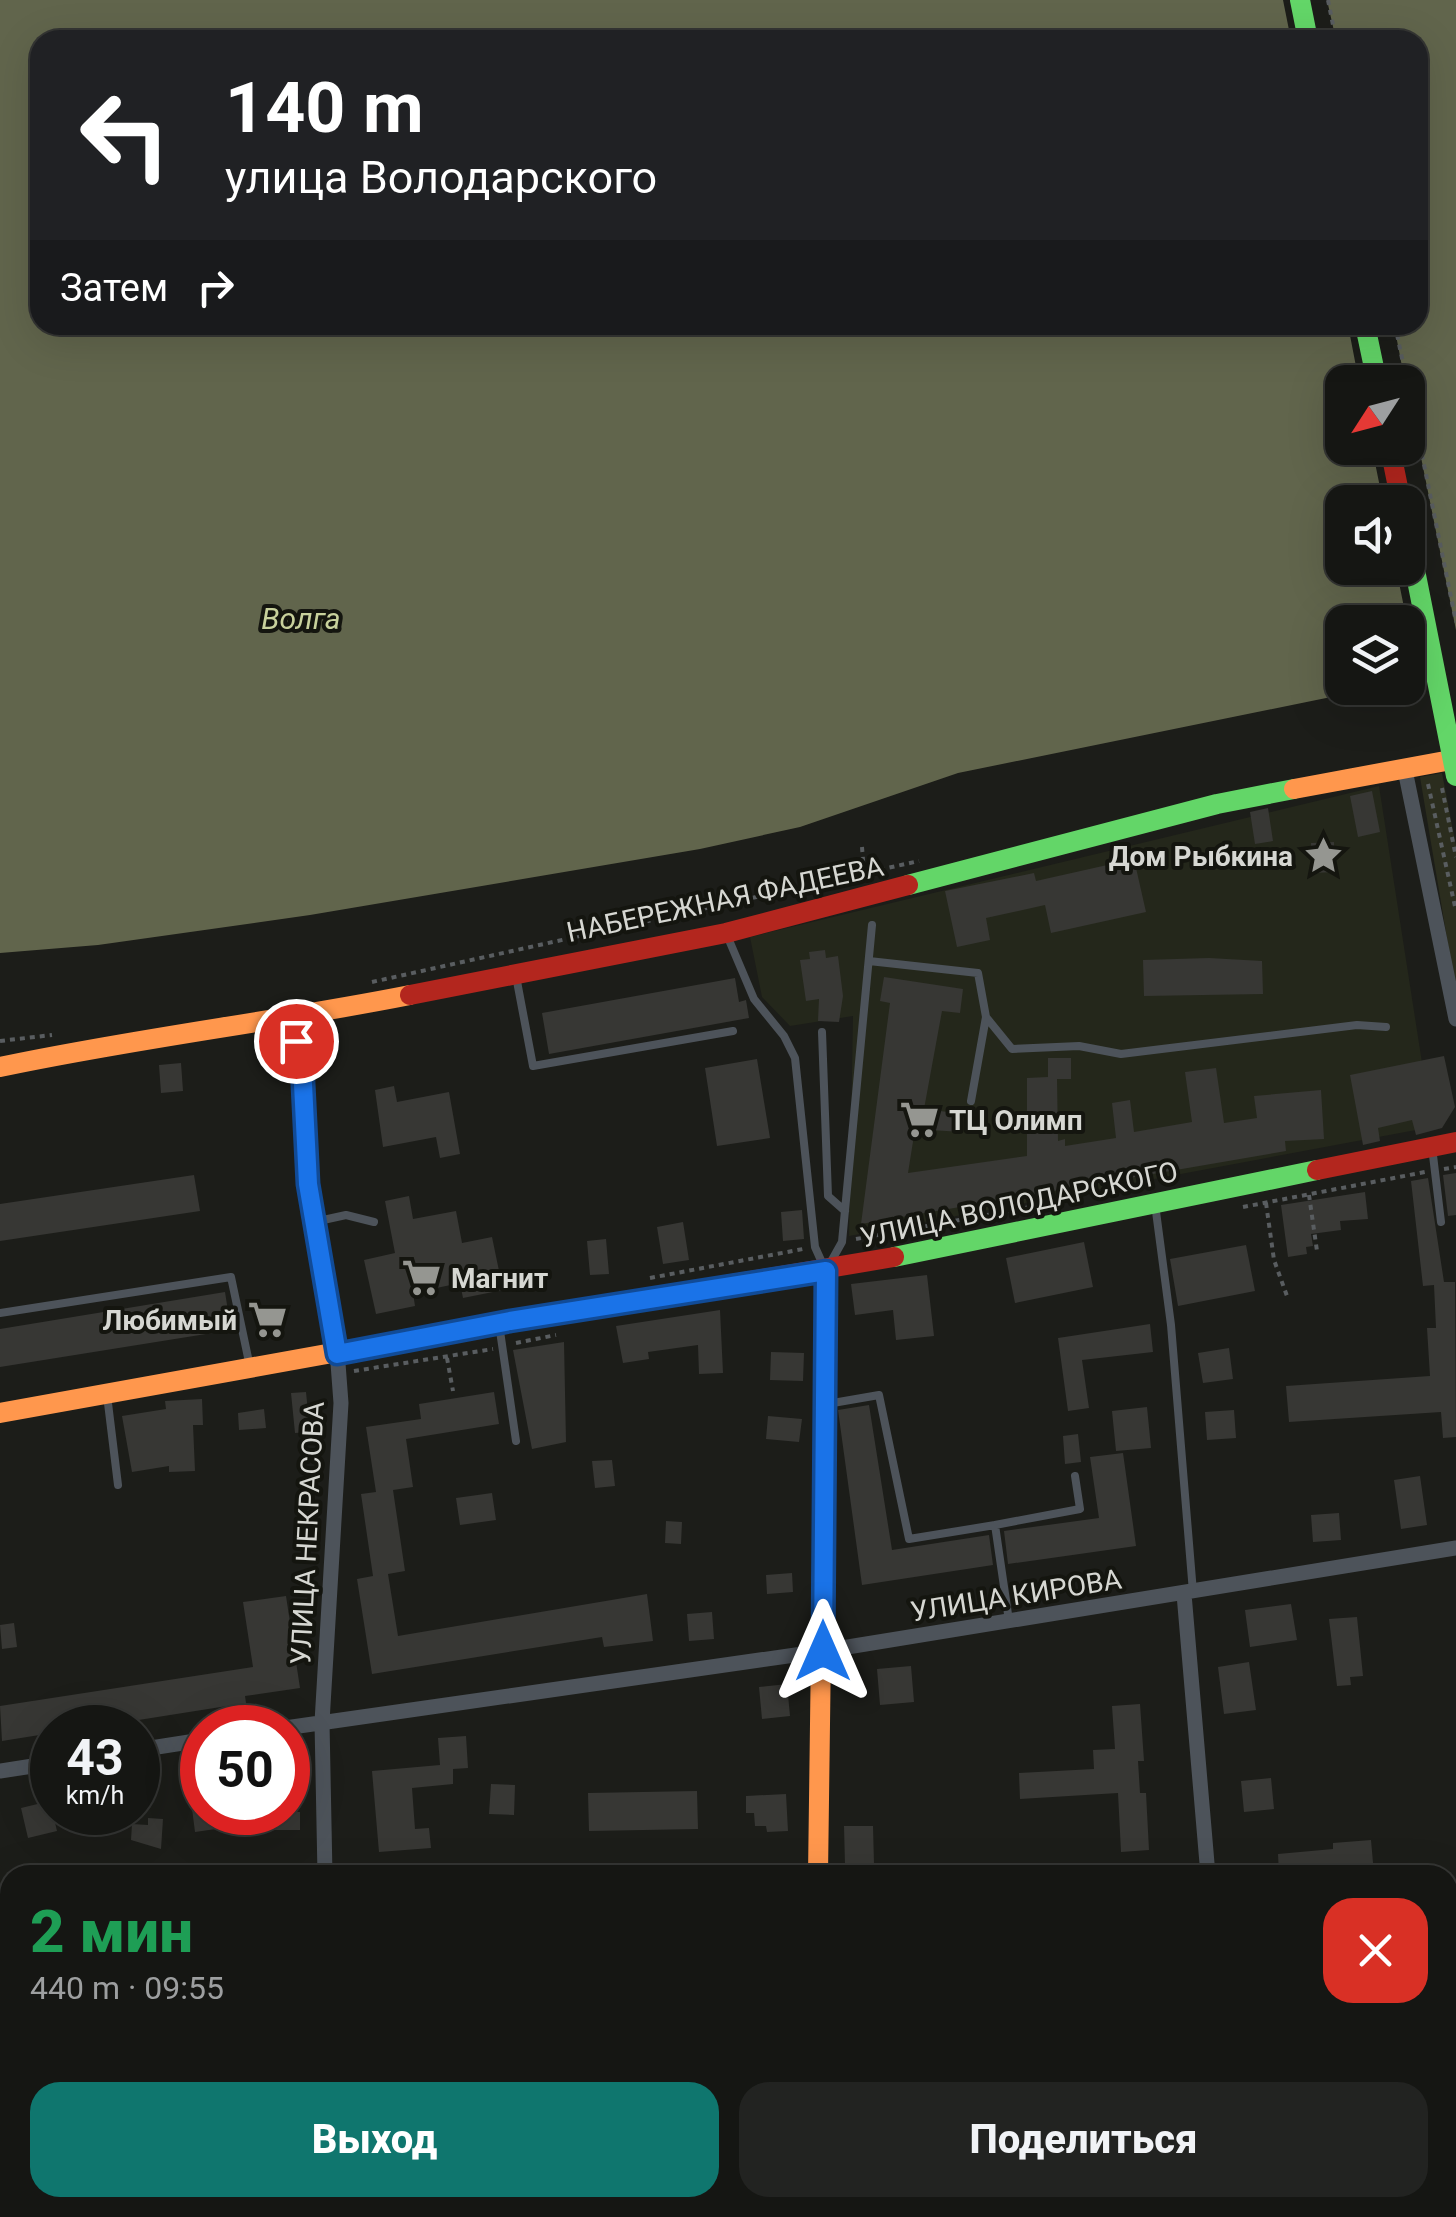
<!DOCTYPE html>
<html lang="ru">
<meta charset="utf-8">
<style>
body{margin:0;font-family:Roboto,sans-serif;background:#222321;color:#f1f3f6;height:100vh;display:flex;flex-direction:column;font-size:38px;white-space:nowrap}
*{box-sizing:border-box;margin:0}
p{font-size:32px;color:#9d9fa0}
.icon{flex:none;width:55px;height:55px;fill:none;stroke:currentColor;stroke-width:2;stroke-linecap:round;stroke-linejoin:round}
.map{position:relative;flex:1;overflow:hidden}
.panel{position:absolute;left:0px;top:1865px;width:1458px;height:352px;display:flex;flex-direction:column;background:#151613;border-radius:30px 30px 0 0;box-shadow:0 10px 40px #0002,0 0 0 2px #343533}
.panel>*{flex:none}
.hud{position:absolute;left:30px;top:30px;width:1398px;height:305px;border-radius:30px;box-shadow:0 10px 40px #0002,0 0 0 2px #343533;background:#202124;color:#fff;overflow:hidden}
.needle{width:65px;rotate:234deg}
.controls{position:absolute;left:1325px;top:365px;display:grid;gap:20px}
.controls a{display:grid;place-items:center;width:100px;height:100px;border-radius:20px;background:#151613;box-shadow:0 10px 40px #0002,0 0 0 2px #343533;font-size:50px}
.speed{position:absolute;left:30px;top:1705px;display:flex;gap:20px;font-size:50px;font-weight:700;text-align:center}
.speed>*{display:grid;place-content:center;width:130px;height:130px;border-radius:50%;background:#151613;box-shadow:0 10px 40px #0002,0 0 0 2px #343533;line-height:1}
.speed small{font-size:25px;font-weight:400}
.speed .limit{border:15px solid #d22;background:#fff;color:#111}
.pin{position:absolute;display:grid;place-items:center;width:85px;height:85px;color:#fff;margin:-42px;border:5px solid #fff;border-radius:50%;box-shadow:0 2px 10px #0007}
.me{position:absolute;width:110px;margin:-55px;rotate:0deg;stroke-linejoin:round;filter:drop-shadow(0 0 8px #0008)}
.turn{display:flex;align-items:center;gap:35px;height:210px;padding:0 30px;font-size:45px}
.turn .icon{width:130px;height:130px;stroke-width:2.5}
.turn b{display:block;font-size:70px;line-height:85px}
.then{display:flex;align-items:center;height:95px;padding:0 30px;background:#0003;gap:20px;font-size:38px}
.round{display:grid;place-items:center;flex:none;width:105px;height:105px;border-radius:30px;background:#222321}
.summary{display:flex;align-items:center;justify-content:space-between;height:170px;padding:0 30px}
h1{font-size:60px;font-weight:800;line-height:75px;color:#1e9e55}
.action{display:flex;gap:20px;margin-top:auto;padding:20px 30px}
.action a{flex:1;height:115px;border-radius:30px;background:#0f766e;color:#fff;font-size:40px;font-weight:800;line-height:115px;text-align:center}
.action a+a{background:#222321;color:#f1f3f6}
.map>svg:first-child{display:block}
</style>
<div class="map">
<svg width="1456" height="2217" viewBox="0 0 1456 2217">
<rect width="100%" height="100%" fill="#1c1d19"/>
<path fill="#24271b" d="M1379 786 1432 1127 849 1236 853 1016 790 1026 762 997 750 937Z"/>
<path fill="#2b2d1e" d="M1442 773 1456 846V992L1420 777Z"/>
<path fill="#61654c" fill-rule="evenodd" d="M0 0H1456V666L1408 679V622H1342V688H1375L958 773 800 827 700 849 310 915 98 945 0 953ZM40 40H1418V325H40ZM1342 382H1408V448H1342ZM1342 502H1408V568H1342Z"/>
<path fill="#1c1d19" d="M1283 0H1327L1336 40H1291Z
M1348 325H1394L1405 382H1359Z
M1408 393 1456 630V672L1419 681 1396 568H1408V502H1383L1372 448H1408Z"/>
<path fill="#373734" d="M1372 791 1380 832 1358 837 1350 796Z
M1268 808 1273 841 1255 844 1250 812Z
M1334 842 1335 872 1312 873 1311 843Z
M1134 859 1146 912 1051 933 1045 905 986 918 990 940 957 947 945 891 1034 873 1036 881Z
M825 950 826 958 838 956 843 996 839 1022 818 1021 819 999 806 1001 800 960 810 959 809 952Z
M1209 958 1262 961 1263 994 1144 996 1143 960Z
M884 977 963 989 960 1013 942 1011 924 1109 964 1114 962 1132 915 1129 908 1173 1027 1156V1078L1048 1077V1058H1071V1079H1057L1058 1141 1065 1139V1146L1116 1138 1112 1103 1130 1100 1134 1132 1192 1122 1185 1072 1216 1068 1224 1123 1257 1118 1254 1096 1321 1090 1324 1139 1285 1141 1286 1151 861 1224 890 1003 880 1001Z
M735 978 739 1002 746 1000 749 1018 549 1054 542 1013Z
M1444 1056 1455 1107 1442 1128 1416 1135 1412 1120 1378 1128 1380 1141 1363 1145 1350 1075Z
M757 1059 770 1138 717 1146 705 1068Z
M181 1063 183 1091 161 1093 159 1065Z
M394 1086 397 1102 449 1092 460 1154 440 1158 436 1137 383 1147 375 1090Z
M1456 1173V1215L1448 1216 1443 1175Z
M194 1175 200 1211 0 1241V1204Z
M1428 1178 1444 1282H1455L1456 1437 1443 1438 1441 1412 1289 1422 1286 1386 1430 1376 1427 1328H1436L1434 1285 1423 1286 1411 1181Z
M1365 1192 1368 1219 1340 1221 1341 1230 1311 1234 1313 1246 1306 1247 1307 1254 1288 1257 1281 1205Z
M409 1196 413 1219 456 1211 462 1243 492 1237 503 1290 463 1298 460 1283 413 1293 415 1306 376 1314 364 1260 395 1253 385 1201Z
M802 1210 804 1239 783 1241 781 1212Z
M683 1222 689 1260 663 1264 657 1227Z
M606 1239 609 1274 590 1275 587 1241Z
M1084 1242 1093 1287 1015 1303 1006 1258Z
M1246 1245 1255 1291 1178 1306 1170 1259Z
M927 1275 934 1336 896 1340 893 1310 855 1315 851 1284Z
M225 1292 231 1330 0 1367V1329Z
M275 1307 279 1331 259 1334 256 1309Z
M720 1310 723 1373 699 1374 698 1345 648 1352 649 1359 623 1363 616 1326Z
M1150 1324 1153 1352 1082 1360 1089 1408 1068 1411 1058 1338Z
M564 1342 566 1442 532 1449 513 1350Z
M1229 1348 1233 1379 1203 1383 1198 1353Z
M771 1352 804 1353 803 1381 770 1380Z
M306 1392 310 1432 295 1433 291 1393Z
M494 1392 499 1424 406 1439 413 1487 393 1490 405 1571 388 1574 398 1636 647 1594 653 1641 604 1647 602 1637 372 1674 357 1579 373 1576 361 1494 376 1492 366 1427 421 1419 419 1404Z
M202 1399 203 1425H193L195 1471 169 1472V1466L132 1472 122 1416 166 1409 165 1401Z
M869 1405 892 1550 989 1535 993 1565 862 1585 838 1410Z
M1147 1407 1151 1448 1116 1451 1112 1411Z
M264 1409 266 1428 239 1430 238 1413Z
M1234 1410 1236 1438 1207 1440 1205 1412Z
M768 1416 802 1419 799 1442 766 1439Z
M1078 1434 1081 1462 1065 1464 1063 1436Z
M1123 1453 1136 1546 1008 1564 1004 1531 1099 1518 1090 1457Z
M612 1460 615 1486 595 1488 592 1461Z
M1420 1476 1427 1525 1401 1529 1394 1480Z
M492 1493 496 1520 460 1525 456 1498Z
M1339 1513 1341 1540 1313 1542 1311 1515Z
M666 1521 682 1522 681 1544 665 1543Z
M792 1573 793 1592 767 1594 766 1575Z
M286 1596 300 1688 245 1696 246 1703 88 1728H52V1733L2 1741 0 1706 253 1667 243 1602Z
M1291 1604 1297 1640 1250 1647 1245 1610Z
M712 1612 714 1639 689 1641 687 1614Z
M1357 1617 1363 1676 1350 1677 1351 1685 1337 1686 1329 1619Z
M14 1623 17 1647 2 1649 0 1625Z
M1249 1662 1256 1710 1224 1714 1218 1667Z
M911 1666 914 1702 880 1705 877 1669Z
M787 1684 790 1716 762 1719 759 1687Z
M1140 1704 1144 1761H1138L1140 1793H1146L1149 1850 1121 1852 1118 1793 1020 1799 1019 1773 1094 1769 1093 1750 1115 1749 1112 1706Z
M466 1736 468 1768 453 1769V1784L412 1788 415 1829 429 1828 431 1848 379 1852 372 1771 440 1765 438 1738Z
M202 1775V1812H228L230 1827 195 1832 188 1777Z
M1271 1778 1274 1809 1244 1812 1241 1781Z
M491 1784 515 1785 514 1815 489 1814Z
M697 1791 698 1829 589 1831 588 1793Z
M786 1794 788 1831 767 1832 766 1826H755L754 1813H746V1796Z
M50 1801 57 1831 28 1838 21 1808Z
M266 1812H300V1830H266Z
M148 1818 163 1819 161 1849 131 1840 132 1824 148 1825Z
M844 1826H873L874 1864 845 1865Z
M1371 1840 1374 1874 1279 1875 1278 1854 1333 1849V1843Z"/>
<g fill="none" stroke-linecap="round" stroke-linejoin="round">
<path stroke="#595d60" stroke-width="4" stroke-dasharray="5 5" stroke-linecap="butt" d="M1328 0 1336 40
M1395 325 1407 382
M1408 386 1456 622
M1428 784 1456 911
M862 847 864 873
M372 982 919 861
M0 1041 52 1035
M1444 1169 1456 1167
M1309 1195 1317 1251
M1266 1203 1274 1260 1287 1296
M1243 1207 1425 1172
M856 1239 1063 1201
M650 1278 803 1249
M516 1343 556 1335
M447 1358 453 1391
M354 1371 493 1349"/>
<path stroke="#4d535a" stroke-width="8" d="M726 933 754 999 784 1036 795 1058 815 1247 824 1267
M869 961 978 973 986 1017 1012 1049 1079 1046 1121 1054 1357 1025 1386 1027
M516 976 533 1066 733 1031
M822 1032 828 1196 845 1211
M971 1101 986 1017
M1432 1147 1441 1222
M1155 1204 1171 1325 1193 1592
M314 1222 346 1215 374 1222
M828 1267 842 1242 872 925
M0 1313 231 1277 250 1367
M499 1324 516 1441
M107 1395 118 1485
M827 1404 879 1395 909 1539 995 1525 1009 1621
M995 1525 1080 1509 1075 1476"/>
<path stroke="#4d535a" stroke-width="15" d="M1405 770 1456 1019
M289 1019 302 1063 308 1184 336 1337 341 1403 322 1722 325 1875
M1184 1594 1208 1875
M285 1728 823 1651 1456 1548
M138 1750 202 1740
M0 1771 52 1763
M1448 1907 1456 1906
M0 2140 10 2139
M1227 2208 1228 2217
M328 2217V2208"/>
<path stroke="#63d668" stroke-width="20" d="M1300 0 1308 40
M1365 325 1377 382
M908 885 1217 804 1294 789
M894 1257 1317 1170
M815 2208V2217"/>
<path stroke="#ff974d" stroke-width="20" d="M1294 789 1456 759
M0 1067C136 1038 274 1022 410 995
M0 1413 493 1324
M818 1875 826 1271"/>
<path stroke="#b3261e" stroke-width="20" d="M1390 448 1401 502
M410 995 726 933 908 885
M1317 1170 1456 1142
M493 1324 894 1257"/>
<path stroke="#595d60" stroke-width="4" stroke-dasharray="5 5" stroke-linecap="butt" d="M1442 788 1456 857"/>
<path stroke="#63d668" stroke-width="20" d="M1408 535 1456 776"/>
</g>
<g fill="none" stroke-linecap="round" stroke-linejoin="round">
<defs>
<path id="route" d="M296 1041 302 1064 308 1184 337 1354 510 1321 826 1271 823 1651"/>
</defs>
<use href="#route" stroke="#114b97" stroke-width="25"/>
<use href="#route" stroke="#1a73e8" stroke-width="18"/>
</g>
<defs>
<symbol id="sight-bare" viewBox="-9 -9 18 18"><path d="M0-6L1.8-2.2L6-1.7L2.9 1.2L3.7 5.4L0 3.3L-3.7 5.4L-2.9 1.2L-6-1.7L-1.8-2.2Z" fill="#959691" stroke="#14150f" stroke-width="2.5" paint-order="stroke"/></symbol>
<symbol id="supermarket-bare" viewBox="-9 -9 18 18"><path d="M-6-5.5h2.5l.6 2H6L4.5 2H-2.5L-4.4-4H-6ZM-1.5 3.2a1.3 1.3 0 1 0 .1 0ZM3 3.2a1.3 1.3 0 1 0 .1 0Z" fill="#959691" stroke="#14150f" stroke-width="2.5" paint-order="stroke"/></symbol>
</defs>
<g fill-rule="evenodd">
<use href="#sight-bare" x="1296" y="828" width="55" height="55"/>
<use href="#supermarket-bare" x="892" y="1092" width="55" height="55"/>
<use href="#supermarket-bare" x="394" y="1250" width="55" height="55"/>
<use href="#supermarket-bare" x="240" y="1292" width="55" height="55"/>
</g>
<g text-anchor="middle" stroke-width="8" stroke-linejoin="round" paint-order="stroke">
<g font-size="28" font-weight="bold" fill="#d6d7d2" stroke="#14150f" text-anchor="end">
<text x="1293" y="866">Дом Рыбкина</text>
<text x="949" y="1130" text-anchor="start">ТЦ Олимп</text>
<text x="451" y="1288" text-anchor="start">Магнит</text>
<text x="237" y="1330">Любимый</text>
</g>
<g font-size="28" fill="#d6d7d2" stroke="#14150f">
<text transform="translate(725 899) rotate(-12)" y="10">НАБЕРЕЖНАЯ ФАДЕЕВА</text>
<text transform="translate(1019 1204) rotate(-12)" y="10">УЛИЦА ВОЛОДАРСКОГО</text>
<text transform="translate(307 1533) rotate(-87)" y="10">УЛИЦА НЕКРАСОВА</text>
<text transform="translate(1016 1595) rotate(-9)" y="10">УЛИЦА КИРОВА</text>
</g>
<g font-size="30" font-style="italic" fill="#c8d19c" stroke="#14150f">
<text x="301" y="629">Волга</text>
</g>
</g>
</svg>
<div class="controls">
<a><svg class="needle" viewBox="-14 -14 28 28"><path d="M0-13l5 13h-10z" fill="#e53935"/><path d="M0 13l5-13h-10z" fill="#9d9fa0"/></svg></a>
<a><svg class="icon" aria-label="sound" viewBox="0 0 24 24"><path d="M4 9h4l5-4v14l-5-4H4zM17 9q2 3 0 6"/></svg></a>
<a><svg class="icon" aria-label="layers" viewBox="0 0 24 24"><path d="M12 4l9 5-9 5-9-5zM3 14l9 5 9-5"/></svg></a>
</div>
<div class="speed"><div>43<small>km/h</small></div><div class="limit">50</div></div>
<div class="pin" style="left:296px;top:1041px;background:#d93025"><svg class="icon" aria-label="arrive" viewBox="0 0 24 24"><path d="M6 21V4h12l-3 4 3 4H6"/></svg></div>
<svg class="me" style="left:823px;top:1651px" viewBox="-20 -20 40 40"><path d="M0-17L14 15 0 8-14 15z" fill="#1a73e8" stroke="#fff" stroke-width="4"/></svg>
<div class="hud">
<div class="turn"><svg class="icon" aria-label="left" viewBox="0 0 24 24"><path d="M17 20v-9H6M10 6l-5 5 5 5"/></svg><div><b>140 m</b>улица Володарского</div></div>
<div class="then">Затем<svg class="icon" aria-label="right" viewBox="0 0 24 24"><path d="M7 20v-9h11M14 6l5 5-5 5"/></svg></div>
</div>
<section class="panel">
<div class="summary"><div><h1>2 мин</h1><p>440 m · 09:55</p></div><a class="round" style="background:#d93025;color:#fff"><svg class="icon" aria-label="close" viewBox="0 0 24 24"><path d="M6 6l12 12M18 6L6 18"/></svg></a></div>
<div class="action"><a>Выход</a><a>Поделиться</a></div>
</section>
</div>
